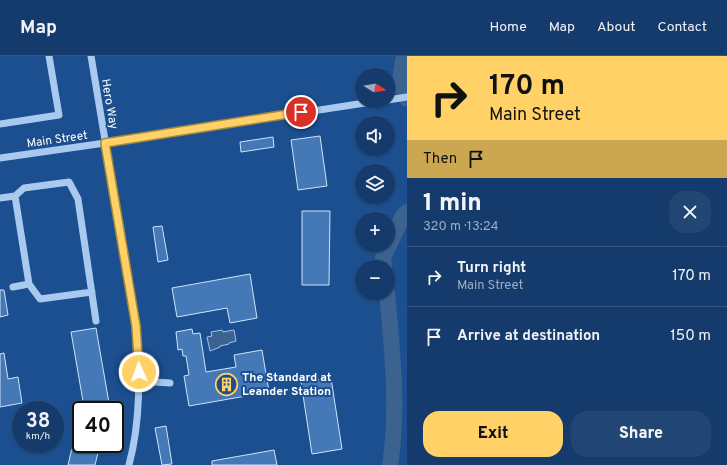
<!DOCTYPE html>
<meta charset="utf-8">
<style>
body{margin:0;font-family:Overpass,sans-serif;background:#214673;color:#f1f3f6;height:100vh;display:flex;flex-direction:column;font-size:15px;white-space:nowrap}
*{box-sizing:border-box;margin:0}
p{font-size:13px;color:#9dadc1}
.icon{flex:none;width:22px;height:22px;fill:none;stroke:currentColor;stroke-width:2;stroke-linecap:round;stroke-linejoin:round}
.map{position:relative;flex:1;overflow:hidden}
.panel{display:flex;flex-direction:column;background:#143b6b;width:320px}
.panel>*{flex:none}
.guide{background:#ffd166;color:#111;overflow:hidden}
.needle{width:26px;rotate:101deg}
.tools{position:absolute;left:355px;top:12px;display:grid;gap:8px}
.tools a{display:grid;place-items:center;width:40px;height:40px;border-radius:50%;background:#143b6b;box-shadow:0 1px 3px #0004,0 0 0 1px #33557e;font-size:20px}
.speed{position:absolute;left:12px;top:345px;display:flex;gap:8px;font-size:20px;font-weight:700;text-align:center}
.speed>*{display:grid;place-content:center;width:52px;height:52px;border-radius:50%;background:#143b6b;box-shadow:0 1px 3px #0004,0 0 0 1px #33557e;line-height:1}
.speed small{font-size:10px;font-weight:400}
.speed .limit{border:2px solid #111;border-radius:6px;background:#fff;color:#111}
.pin{position:absolute;display:grid;place-items:center;width:34px;height:34px;color:#fff;margin:-17px;border:2px solid #fff;border-radius:50%;box-shadow:0 1px 4px #0007}
.me{position:absolute;width:44px;margin:-22px;rotate:358deg;stroke-linejoin:round;filter:drop-shadow(0 0 3px #0008)}
.turn{display:flex;align-items:center;gap:14px;height:84px;padding:0 16px;font-size:18px}
.turn .icon{width:52px;height:52px;stroke-width:2.5}
.turn b{display:block;font-size:28px;line-height:34px}
.then{display:flex;align-items:center;height:38px;padding:0 16px;background:#0003;gap:8px;font-size:15px}
.round{display:grid;place-items:center;flex:none;width:42px;height:42px;border-radius:16px;background:#214673}
.headline{display:flex;align-items:center;justify-content:space-between;height:68px;padding:0 16px}
h1{font-size:24px;font-weight:800;line-height:30px}
.primary-button{display:flex;gap:8px;margin-top:auto;padding:8px 16px}
.primary-button a{flex:1;height:46px;border-radius:16px;background:#ffd166;color:#111;font-size:16px;font-weight:800;line-height:46px;text-align:center}
.primary-button a+a{background:#214673;color:#f1f3f6}
ul{padding:0;list-style:none}
li{display:flex;align-items:center;gap:12px;height:60px;padding:0 16px;border-top:1px solid #33557e}
li div{flex:1}
li b{display:block;font-size:15px}
li em{font-style:normal}
header{display:flex;align-items:center;gap:24px;box-sizing:border-box;height:56px;padding:0 20px;background:#143b6b;border-bottom:1px solid #33557e}
header strong{font-size:19px}
nav{display:flex;gap:22px;margin-inline-start:auto;font-size:14px}
main{display:flex;flex:1;min-height:0}
.map>svg:first-child{display:block}
</style>
<header>
<strong>Map</strong>
<nav><a>Home</a><a>Map</a><a>About</a><a>Contact</a></nav>
</header>
<main>
<div class="map">
<svg width="407" height="409" viewBox="0 0 407 409">
<rect width="100%" height="100%" fill="#1b4f8f"/>
<path fill="#3c6290" stroke="#9cc4f0" d="M222 274 223 276 234 274 236 285 229 287V288L220 290V291L210 295 207 281 212 280 211 276Z"/>
<g fill="none" stroke-linecap="round" stroke-linejoin="round">
<path stroke="#3c6290" stroke-width="16" d="M406 0 403 4 400 25 407 43
M384 211 383 202 403 160 407 156
M387 237C392 294 399 352 390 409"/>
</g>
<path fill="#4478b7" stroke="#cfe3fa" d="M320 80 327 130 298 134 291 84Z
M273 81 274 91 241 96 240 86Z
M302 155H330L329 229H302Z
M162 170 168 204 158 206 153 171Z
M250 218 257 262 230 267 227 252 177 261 172 232Z
M0 234H4L8 259 0 261Z
M96 272 109 347 84 351 71 276Z
M192 273 193 278 200 277 206 316 236 311 234 299 262 294 269 336 189 350 184 320 189 319 186 300H183L182 293 178 294 176 276Z
M4 297 8 323 18 321 22 347 0 351V298Z
M331 322 342 393 312 398 301 326Z
M78 366 81 367V388H100L95 409H68Z
M166 370 172 408 162 409 155 372Z
M274 394 277 409H212V405Z"/>
<g fill="none" stroke-linecap="round" stroke-linejoin="round">
<path stroke="#a9c9ee" stroke-width="7" d="M91 0 136 270C140 316 141 364 129 409
M388 44 407 41
M0 68 59 59 49 0
M0 102 105 87 378 45
M15 140 29 228
M0 142 15 140 24 132 69 126 78 143 96 265
M13 231 29 228 40 243 92 236
M139 325 170 327"/>
</g>
<g fill="none" stroke-linecap="round" stroke-linejoin="round">
<defs>
<path id="route" d="M139 316 136 270 105 87 301 56"/>
</defs>
<use href="#route" stroke="#a68842" stroke-width="10"/>
<use href="#route" stroke="#ffd166" stroke-width="7"/>
</g>
<defs>
<symbol id="building-ring" viewBox="-11 -11 22 22"><circle r="9.5" fill="#1b4f8f" stroke="#ffd166" stroke-width="1.5"/><path d="M-4-6H4V6H1V3H-1V6H-4ZM-2.5-4.3h1.7v1.8h-1.7ZM.8-4.3h1.7v1.8H.8ZM-2.5-1h1.7V.8h-1.7ZM.8-1h1.7V.8H.8Z" fill="#ffd166"/></symbol>
</defs>
<g fill-rule="evenodd">
<use href="#building-ring" x="214" y="316" width="25" height="25"/>
</g>
<g text-anchor="middle" stroke-width="4" stroke-linejoin="round" paint-order="stroke">
<g font-size="12" fill="#fff" stroke="#1b4f8f">
<text transform="translate(110 48) rotate(80)" y="4">Hero Way</text>
<text transform="translate(57 83) rotate(-8)" y="4">Main Street</text>
</g>
<g font-size="12" font-weight="bold" fill="#fff" stroke="#1b4f8f" text-anchor="start">
<text x="242" y="325">The Standard at<tspan x="242" dy="14">Leander Station</tspan></text>
</g>
</g>
</svg>
<div class="tools">
<a><svg class="needle" viewBox="-14 -14 28 28"><path d="M0-13l5 13h-10z" fill="#e53935"/><path d="M0 13l5-13h-10z" fill="#9dadc1"/></svg></a>
<a><svg class="icon" aria-label="sound" viewBox="0 0 24 24"><path d="M4 9h4l5-4v14l-5-4H4zM17 9q2 3 0 6"/></svg></a>
<a><svg class="icon" aria-label="layers" viewBox="0 0 24 24"><path d="M12 4l9 5-9 5-9-5zM3 14l9 5 9-5"/></svg></a>
<a>+</a>
<a>−</a>
</div>
<div class="speed"><div>38<small>km/h</small></div><div class="limit">40</div></div>
<div class="pin" style="left:301px;top:56px;background:#d93025"><svg class="icon" aria-label="arrive" viewBox="0 0 24 24"><path d="M6 21V4h12l-3 4 3 4H6"/></svg></div>
<svg class="me" style="left:139px;top:316px" viewBox="-20 -20 40 40"><circle r="17" fill="#ffd166" stroke="#fff" stroke-width="3"/><path d="M0-11L8 9 0 5-8 9z" fill="#fff"/></svg>
</div>
<section class="panel">
<div class="guide">
<div class="turn"><svg class="icon" aria-label="right" viewBox="0 0 24 24"><path d="M7 20v-9h11M14 6l5 5-5 5"/></svg><div><b>170 m</b>Main Street</div></div>
<div class="then">Then<svg class="icon" aria-label="arrive" viewBox="0 0 24 24"><path d="M6 21V4h12l-3 4 3 4H6"/></svg></div>
</div>
<div class="headline"><div><h1>1 min</h1><p>320 m · 13:24</p></div><a class="round"><svg class="icon" aria-label="close" viewBox="0 0 24 24"><path d="M6 6l12 12M18 6L6 18"/></svg></a></div>
<ul>
<li><svg class="icon" aria-label="right" viewBox="0 0 24 24"><path d="M7 20v-9h11M14 6l5 5-5 5"/></svg><div><b>Turn right</b><p>Main Street</p></div><em>170 m</em></li>
<li><svg class="icon" aria-label="arrive" viewBox="0 0 24 24"><path d="M6 21V4h12l-3 4 3 4H6"/></svg><div><b>Arrive at destination</b></div><em>150 m</em></li>
</ul>
<div class="primary-button"><a>Exit</a><a>Share</a></div>
</section>
</main>
